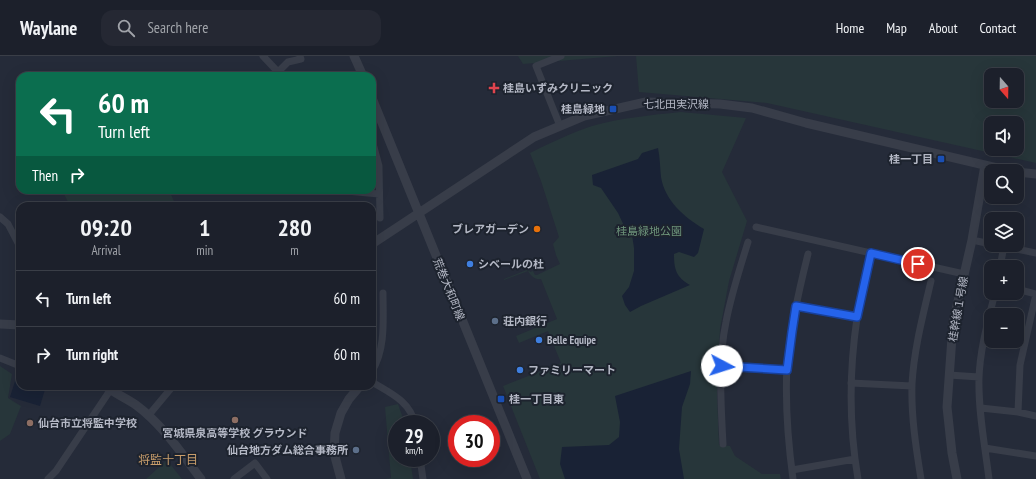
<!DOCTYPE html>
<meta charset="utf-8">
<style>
body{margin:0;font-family:"PT Sans Narrow","Noto Sans JP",sans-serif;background:#252833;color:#f1f3f6;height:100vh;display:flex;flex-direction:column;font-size:15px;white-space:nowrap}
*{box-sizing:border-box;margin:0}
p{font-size:13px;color:#a0a3a9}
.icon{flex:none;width:22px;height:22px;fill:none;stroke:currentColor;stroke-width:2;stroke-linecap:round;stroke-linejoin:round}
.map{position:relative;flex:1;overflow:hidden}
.details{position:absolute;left:16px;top:146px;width:360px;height:188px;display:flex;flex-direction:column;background:#1c202b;border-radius:12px;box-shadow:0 4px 16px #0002,0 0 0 1px #3a3e47}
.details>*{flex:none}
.top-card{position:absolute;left:16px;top:16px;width:360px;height:122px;border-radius:12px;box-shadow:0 4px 16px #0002,0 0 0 1px #3a3e47;background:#0b6e4f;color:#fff;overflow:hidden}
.needle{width:26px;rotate:160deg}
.controls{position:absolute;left:984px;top:12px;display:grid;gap:8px}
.controls a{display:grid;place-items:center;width:40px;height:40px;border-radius:8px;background:#1c202b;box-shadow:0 4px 16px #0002,0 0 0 1px #3a3e47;font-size:20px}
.speed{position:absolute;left:388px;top:359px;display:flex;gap:8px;font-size:20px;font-weight:700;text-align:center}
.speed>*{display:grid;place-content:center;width:52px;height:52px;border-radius:50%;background:#1c202b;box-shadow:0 4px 16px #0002,0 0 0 1px #3a3e47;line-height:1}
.speed small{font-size:10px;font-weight:400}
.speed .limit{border:6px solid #d22;background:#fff;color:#111}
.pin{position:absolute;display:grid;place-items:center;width:34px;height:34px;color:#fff;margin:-17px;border:2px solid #fff;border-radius:50%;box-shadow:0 1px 4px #0007}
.me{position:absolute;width:44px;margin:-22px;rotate:95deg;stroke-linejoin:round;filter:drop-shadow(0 0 3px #0008)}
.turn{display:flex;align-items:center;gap:14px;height:84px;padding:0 16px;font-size:18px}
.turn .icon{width:52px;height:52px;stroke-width:2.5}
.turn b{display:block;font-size:28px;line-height:34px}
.then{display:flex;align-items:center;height:38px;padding:0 16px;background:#0003;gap:8px;font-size:15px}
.eta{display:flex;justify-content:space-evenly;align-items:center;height:68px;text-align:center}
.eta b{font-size:24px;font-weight:700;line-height:28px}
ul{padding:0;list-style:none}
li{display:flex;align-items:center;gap:12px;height:56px;padding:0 16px;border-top:1px solid #3a3e47}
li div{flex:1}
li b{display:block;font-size:15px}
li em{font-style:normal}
header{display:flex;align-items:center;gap:24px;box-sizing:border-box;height:56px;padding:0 20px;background:#1c202b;border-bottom:1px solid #3a3e47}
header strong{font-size:19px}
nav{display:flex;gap:22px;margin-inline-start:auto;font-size:14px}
.search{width:280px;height:36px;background:#252833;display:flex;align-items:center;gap:10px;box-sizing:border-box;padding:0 14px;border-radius:12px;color:#a0a3a9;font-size:15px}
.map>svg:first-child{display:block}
</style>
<header>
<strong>Waylane</strong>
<div class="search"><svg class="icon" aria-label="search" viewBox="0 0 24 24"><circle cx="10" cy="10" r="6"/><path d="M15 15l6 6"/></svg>Search here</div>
<nav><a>Home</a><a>Map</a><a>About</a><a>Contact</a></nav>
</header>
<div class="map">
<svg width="1036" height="423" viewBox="0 0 1036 423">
<rect width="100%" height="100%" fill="#252b39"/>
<path fill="#27363a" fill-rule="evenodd" d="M518 0H618L523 8Z
M636 0H1036V107L767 47 639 36ZM991 19H1017V45H991ZM991 67H1017V93H991Z
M681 56 746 62 722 116 747 165 729 225 720 273 717 338 719 389 730 390 735 400 762 418H780L781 423H540L503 330 561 307 548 275 519 287 516 280 557 263 541 223C535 224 531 220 528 215L504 224V223L529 213 530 216 533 215 535 219H537L560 208 556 199 553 188 559 181 541 125 530 97C550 87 571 77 592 70 621 62 651 59 681 56Z
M62 134H169L176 150H70Z
M0 310 12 318 8 342 21 350 10 378 0 385Z
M398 348 405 368H397V402H410L413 423H385L391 422 385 351Z
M167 404 182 423H146Z"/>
<path fill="#192235" d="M658 92C660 102 660 111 661 121 665 145 684 161 704 173L698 197 694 201 679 196 674 198C674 213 676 221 690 229L641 250 630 256 625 249 622 240 629 231 634 215V192L632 179 626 174 618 157 601 132 593 129 592 119 638 103 642 97Z
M691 315 690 328 682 351 679 393 684 423H565L560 408 562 391 609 389 619 381 620 366 615 340Z
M17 319 20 320V330H46L40 350 10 341Z"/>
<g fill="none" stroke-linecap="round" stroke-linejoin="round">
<path stroke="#383d49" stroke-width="7" d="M263 0 278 16 288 6 301 3 300 0
M560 70 536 10 561 0
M372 84 379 110 380 162
M336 134 379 138
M0 161 8 168 20 191
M756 171 964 218
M972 184 991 188
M997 189 1036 197
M1000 211 1004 190
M1017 233 1036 238
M796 250 857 261
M0 302 20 310
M722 310 787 313
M372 315C386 293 383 262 383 237
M949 319 979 321
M372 326C390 337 410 345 415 368
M851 327 912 330
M981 352 1018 356 1036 360
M1018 356 1020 309 1036 238
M148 360 173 330
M723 388C721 350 718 303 726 266 731 239 740 212 748 186
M985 392 1036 400
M420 402 423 423
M792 414 855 403
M48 423 56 415 113 330
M234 423 255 407 267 423
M793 423C788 386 785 347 787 309 790 272 799 234 808 198
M858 423C849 370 849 316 857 262 860 241 866 219 871 197
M921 423C916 392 911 360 912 328 914 293 923 259 931 225
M989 423C985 390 978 355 979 322 980 293 988 265 995 237"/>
<path stroke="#383d49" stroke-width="9" d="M354 0 363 20
M372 42 527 423
M1017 116 1036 118
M372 188 534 81 584 60 646 46 720 48 752 52 806 67 1010 115
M0 268 20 269
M105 330C114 337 126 342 136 349 162 368 182 398 201 423
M341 423 334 397 335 377 341 357 349 343 360 330
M957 423 952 397 947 351 953 267 972 184 985 109"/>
</g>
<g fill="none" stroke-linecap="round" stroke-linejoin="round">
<defs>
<path id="route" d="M722 310 787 314 792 276 796 250 857 261 871 197 918 208"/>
</defs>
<use href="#route" stroke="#184099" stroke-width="10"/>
<use href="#route" stroke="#2563eb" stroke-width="7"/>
</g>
<path fill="#e0444e" stroke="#1d232e" stroke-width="1.5" d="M492 26h4v4h4v4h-4v4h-4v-4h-4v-4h4z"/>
<g fill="#1a4fb4" stroke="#1d232e" stroke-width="1.5">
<rect x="609" y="49" width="8" height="8" rx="2"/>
<rect x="937" y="99" width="8" height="8" rx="2"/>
<rect x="497" y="339" width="8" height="8" rx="2"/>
</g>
<circle fill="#e8710a" stroke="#1d232e" stroke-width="1.5" cx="537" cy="173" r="4"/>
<g fill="#3f7fe0" stroke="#1d232e" stroke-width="1.5">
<circle cx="470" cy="208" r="4"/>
<circle cx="539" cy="284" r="4"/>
<circle cx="520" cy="314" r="4"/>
</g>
<g fill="#5c6f8a" stroke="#1d232e" stroke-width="1.5">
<circle cx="495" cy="265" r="4"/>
<circle cx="356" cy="394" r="4"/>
</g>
<g fill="#8d6e63" stroke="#1d232e" stroke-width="1.5">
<circle cx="235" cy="364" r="4"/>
<circle cx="30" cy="367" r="4"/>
</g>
<g text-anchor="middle" stroke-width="4" stroke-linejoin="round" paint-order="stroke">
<g font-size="11" font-weight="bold" fill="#b4b8c5" stroke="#1d232e" text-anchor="start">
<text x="503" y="36">桂島いずみクリニック</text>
<text x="605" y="57" text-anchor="end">桂島緑地</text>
<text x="933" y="107" text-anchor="end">桂一丁目</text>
<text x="529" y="177" text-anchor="end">ブレアガーデン</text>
<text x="478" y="212">シベールの杜</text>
<text x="503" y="269">荘内銀行</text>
<text x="547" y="288">Belle Equipe</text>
<text x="528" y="318">ファミリーマート</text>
<text x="509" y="347">桂一丁目東</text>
<text x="38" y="371">仙台市立将監中学校</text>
<text x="235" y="381" text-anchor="middle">宮城県泉高等学校 グラウンド</text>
<text x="348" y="398" text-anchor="end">仙台地方ダム総合事務所</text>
</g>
<g font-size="11" fill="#b4b8c5" stroke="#1d232e">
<text x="676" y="52">七北田実沢線</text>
<text transform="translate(449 233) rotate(68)" y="4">荒巻大和町線</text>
<text transform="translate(958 253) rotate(-80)" y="4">桂幹線１号線</text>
</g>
<g font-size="11" fill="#6d937a" stroke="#1d232e">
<text x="649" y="179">桂島緑地公園</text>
</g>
<g font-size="12" fill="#c89d6b" stroke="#1d232e">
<text x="168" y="408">将監十丁目</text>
</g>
</g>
</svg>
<div class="controls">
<a><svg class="needle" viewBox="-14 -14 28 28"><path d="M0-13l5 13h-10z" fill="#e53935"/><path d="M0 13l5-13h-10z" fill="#a0a3a9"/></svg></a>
<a><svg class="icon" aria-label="sound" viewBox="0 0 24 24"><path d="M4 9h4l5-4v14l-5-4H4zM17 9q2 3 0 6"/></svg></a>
<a><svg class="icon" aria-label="search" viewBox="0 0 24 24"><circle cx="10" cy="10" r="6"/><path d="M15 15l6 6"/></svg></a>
<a><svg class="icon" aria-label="layers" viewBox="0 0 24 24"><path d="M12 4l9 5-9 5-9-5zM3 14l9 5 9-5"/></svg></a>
<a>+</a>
<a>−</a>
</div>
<div class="speed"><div>29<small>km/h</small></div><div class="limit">30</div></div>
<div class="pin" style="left:918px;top:208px;background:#d93025"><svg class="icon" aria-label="arrive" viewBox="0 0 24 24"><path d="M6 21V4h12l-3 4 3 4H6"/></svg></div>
<svg class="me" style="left:722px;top:310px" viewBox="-20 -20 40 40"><circle r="19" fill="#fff"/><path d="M0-13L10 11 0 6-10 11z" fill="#2563eb"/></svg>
<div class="top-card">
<div class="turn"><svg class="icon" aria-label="left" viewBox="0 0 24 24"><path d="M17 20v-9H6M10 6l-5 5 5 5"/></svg><div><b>60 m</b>Turn left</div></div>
<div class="then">Then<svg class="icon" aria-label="right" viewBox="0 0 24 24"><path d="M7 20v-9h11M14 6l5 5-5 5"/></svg></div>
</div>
<section class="details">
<div class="eta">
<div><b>09:20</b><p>Arrival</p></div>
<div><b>1</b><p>min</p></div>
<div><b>280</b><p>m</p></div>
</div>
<ul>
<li><svg class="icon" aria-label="left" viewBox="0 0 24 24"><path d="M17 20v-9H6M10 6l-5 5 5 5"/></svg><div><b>Turn left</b></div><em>60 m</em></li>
<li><svg class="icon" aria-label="right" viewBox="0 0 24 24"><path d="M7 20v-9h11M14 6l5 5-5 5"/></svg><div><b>Turn right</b></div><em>60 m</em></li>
</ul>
</section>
</div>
